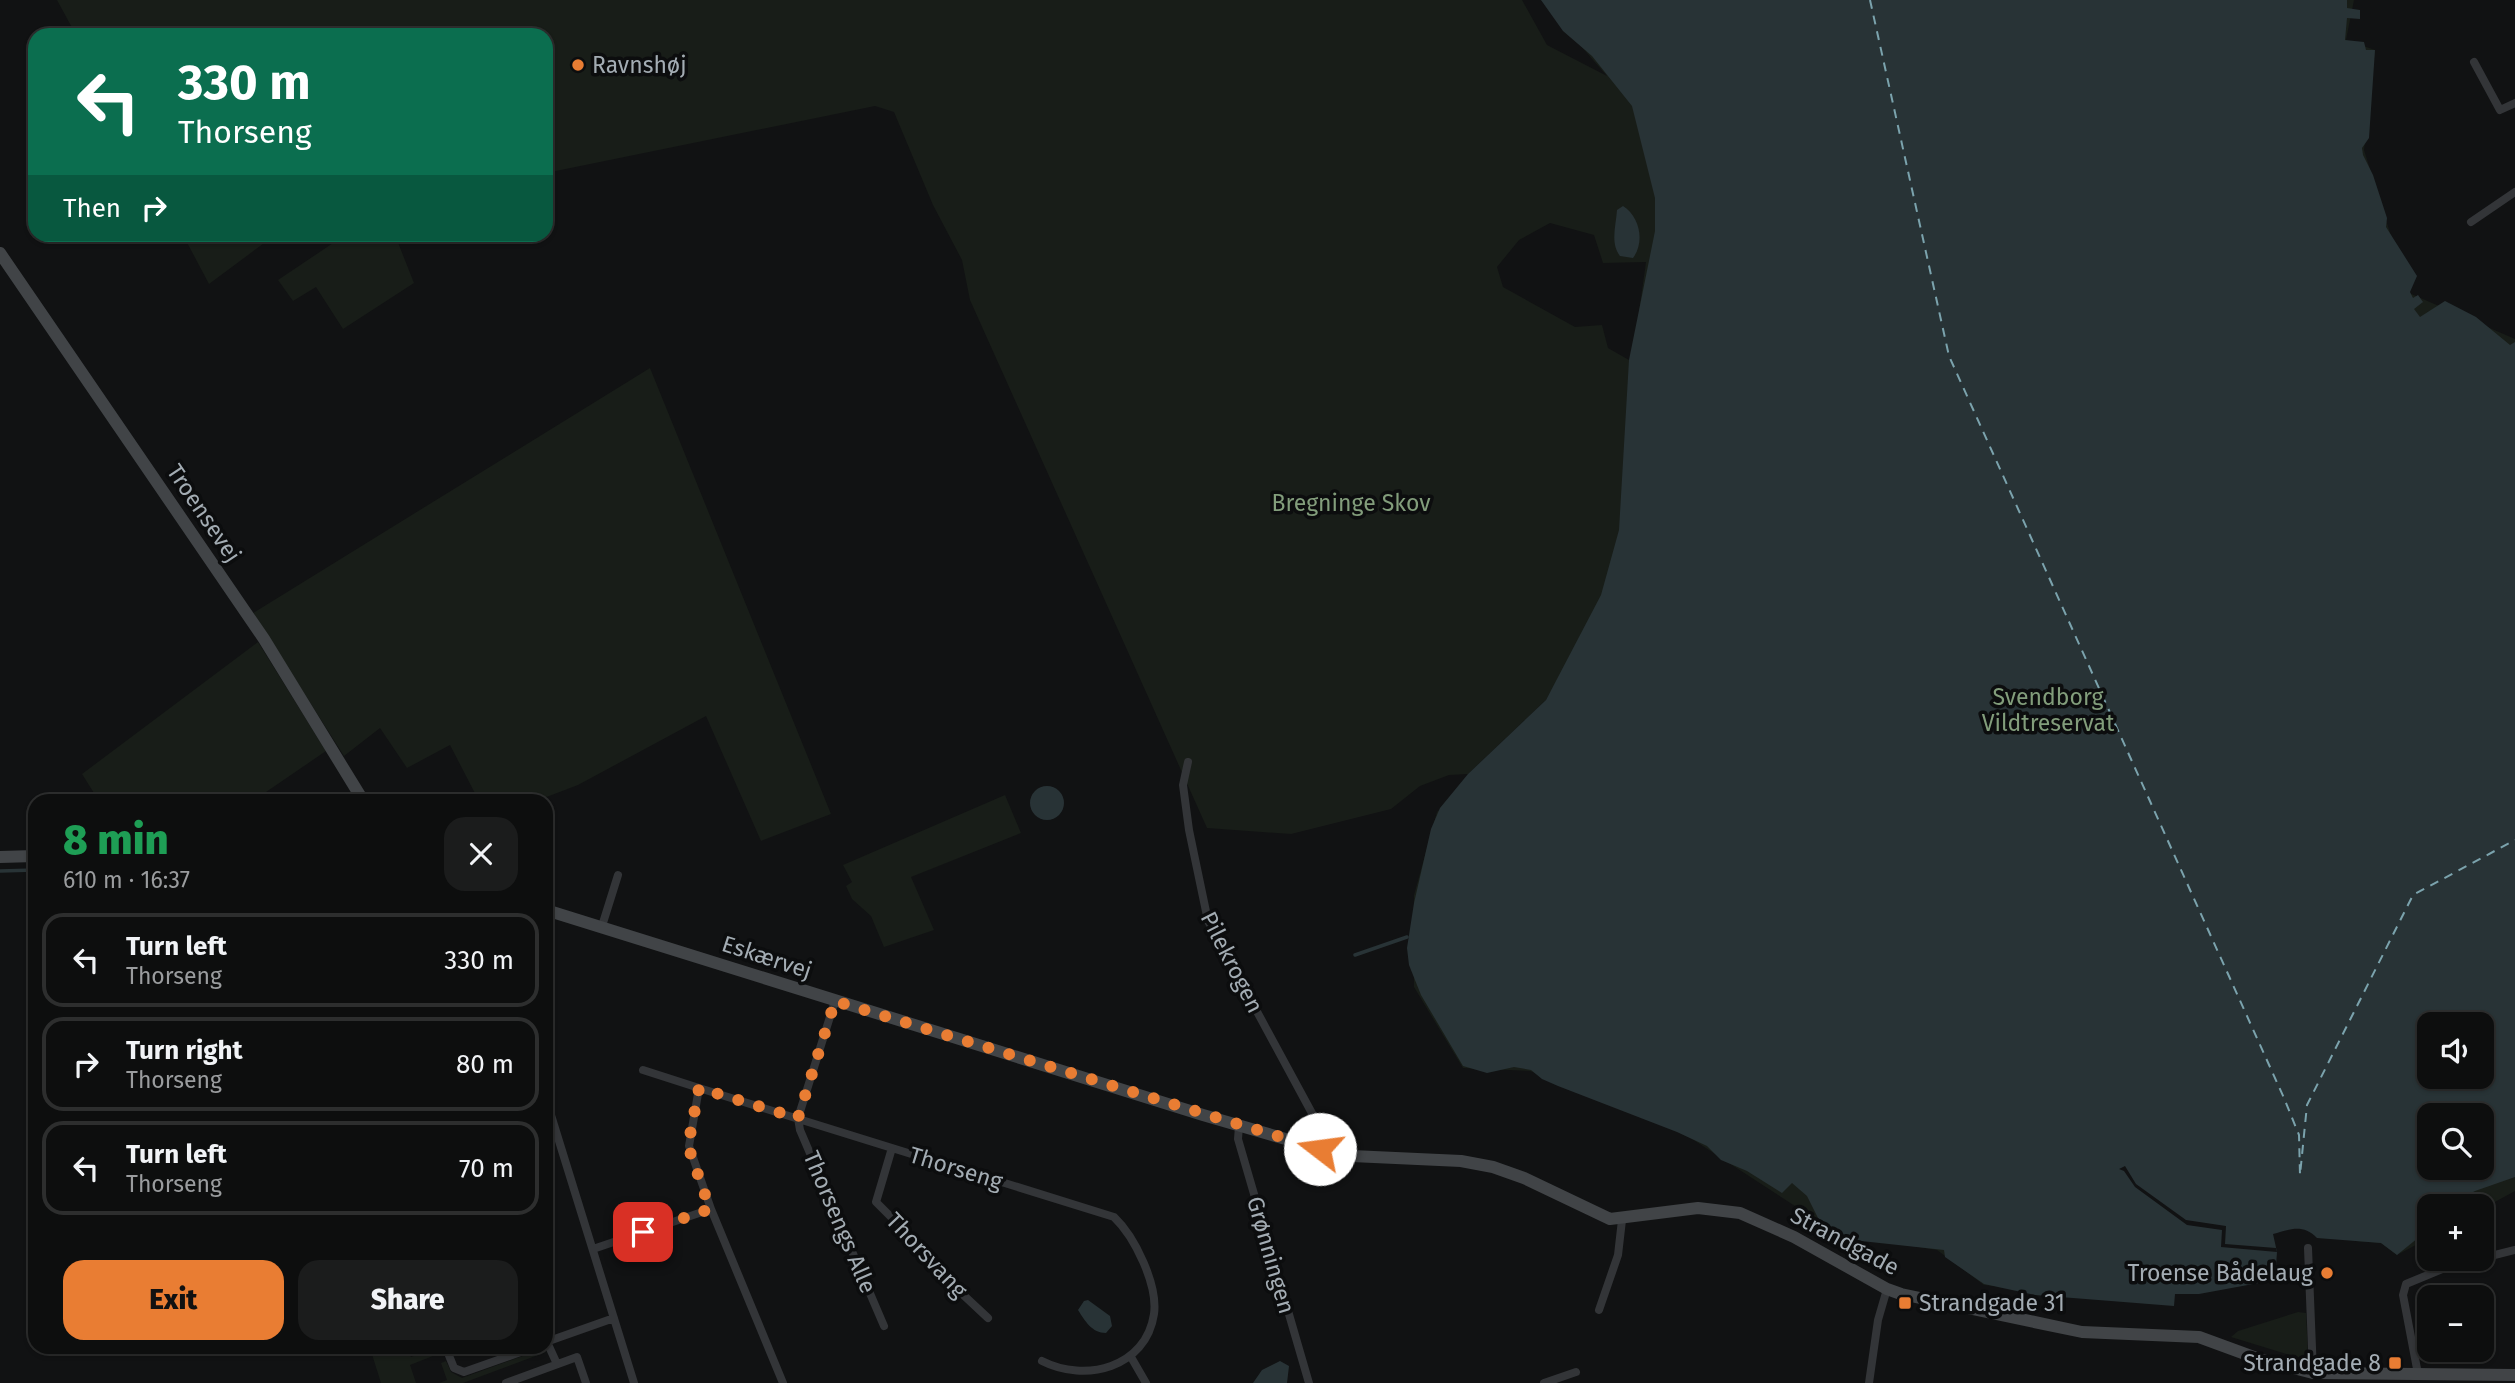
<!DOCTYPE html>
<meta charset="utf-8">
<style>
body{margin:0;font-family:"Fira Sans",sans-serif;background:#1b1c1c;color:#f1f3f6;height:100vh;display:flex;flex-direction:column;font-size:26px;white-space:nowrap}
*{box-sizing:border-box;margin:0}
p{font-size:23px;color:#9a9c9e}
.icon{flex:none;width:38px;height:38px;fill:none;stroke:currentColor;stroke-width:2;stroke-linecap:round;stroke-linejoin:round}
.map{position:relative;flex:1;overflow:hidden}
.panel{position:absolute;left:28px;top:794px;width:525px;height:560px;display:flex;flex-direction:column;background:#0d0e0e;border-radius:21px;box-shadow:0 2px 5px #0004,0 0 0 2px #2d2e2e}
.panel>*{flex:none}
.top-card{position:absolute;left:28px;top:28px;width:525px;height:214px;border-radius:21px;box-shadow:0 2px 5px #0004,0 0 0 2px #2d2e2e;background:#0b6e4f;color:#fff;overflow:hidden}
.buttons{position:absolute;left:2417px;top:1012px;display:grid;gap:14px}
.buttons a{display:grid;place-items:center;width:77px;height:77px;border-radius:14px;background:#0d0e0e;box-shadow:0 2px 5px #0004,0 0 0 2px #2d2e2e;font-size:35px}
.pin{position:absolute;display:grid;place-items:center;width:60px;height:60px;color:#fff;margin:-30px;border-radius:14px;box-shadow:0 4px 10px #0006}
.me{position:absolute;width:77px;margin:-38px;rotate:285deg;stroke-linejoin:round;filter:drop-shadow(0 0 5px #0008)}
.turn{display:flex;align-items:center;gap:24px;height:147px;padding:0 35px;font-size:32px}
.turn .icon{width:91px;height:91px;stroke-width:2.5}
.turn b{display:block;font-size:49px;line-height:60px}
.then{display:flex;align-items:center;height:66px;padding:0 35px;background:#0003;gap:14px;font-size:26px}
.round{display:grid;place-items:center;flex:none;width:74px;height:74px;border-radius:21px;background:#1b1c1c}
.overview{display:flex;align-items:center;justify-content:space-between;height:119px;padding:0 35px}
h1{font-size:42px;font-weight:800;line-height:52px;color:#1e9e55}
.cta{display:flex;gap:14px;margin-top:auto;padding:14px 35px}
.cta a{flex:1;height:80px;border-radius:21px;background:#e97d33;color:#111;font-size:28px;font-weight:800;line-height:80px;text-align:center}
.cta a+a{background:#1b1c1c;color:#f1f3f6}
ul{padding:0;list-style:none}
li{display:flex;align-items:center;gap:21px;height:94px;margin:0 14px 10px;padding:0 21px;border:4px solid #2d2e2e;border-radius:21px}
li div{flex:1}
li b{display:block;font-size:26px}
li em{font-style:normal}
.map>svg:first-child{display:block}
</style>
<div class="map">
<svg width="2515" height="1383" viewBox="0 0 2515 1383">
<rect width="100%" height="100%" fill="#111213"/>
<path fill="#181d18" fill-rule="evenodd" d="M57 0H1522L1547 45 1607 76 1541 0H2354L2346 40 2375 50 2364 150 2409 293 2515 339V1191L2482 1209V1206H2429V1238L2397 1255 2381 1243 2355 1241 2339 1157 2094 1180 2174 1303 1984 1285 1937 1250 1838 1234 1686 1135 1530 1071 1463 1068 1414 987V895L1437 812 1548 703 1558 679 1546 700 1468 774 1449 775 1420 786 1391 809 1291 834 1207 828 970 300 962 260 933 205 894 112 875 106 546 173V35H76ZM1550 223 1594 235 1603 263 1646 262 1629 383V360L1608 348 1602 325 1575 327 1503 287 1497 267 1519 240ZM2429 1024H2482V1076H2429ZM2429 1115H2482V1167H2429Z
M183 235H275L209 284Z
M395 235 414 283 343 329 316 287 293 301 278 280 345 235Z
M650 368 831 814 761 841 706 716 578 785 536 801H479L450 745 407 768 380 728 344 756 253 613Z
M258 642 326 751 253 801H99L82 774Z
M1005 795 1021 833 911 877 934 930 884 947 871 916 852 899 846 886 852 882 843 865Z
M2298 1312 2306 1313 2308 1356H2303V1359L2231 1337 2238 1331Z
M370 1348H407L411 1357 434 1348H441L443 1352 410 1365 416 1383H381Z
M542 1349 546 1352 463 1383H439L447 1380 441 1363 446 1361 451 1372 462 1378Z"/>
<path fill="#283336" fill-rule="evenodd" d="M1541 0H2347V8L2360 10V19L2347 18 2345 40 2364 42 2366 50H2375L2369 138 2362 148 2363 155 2373 175 2387 218 2386 227 2417 276 2410 292 2413 298 2418 295 2423 302 2414 309 2420 317 2445 301 2476 317 2510 345 2515 342V1177L2475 1191 2447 1206H2429V1229L2397 1255 2381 1243 2317 1238C2303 1224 2291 1229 2273 1234L2277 1252 2275 1280 2199 1294H2175L2174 1306 2035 1295 1984 1284 1945 1257 1944 1250 1852 1240 1818 1218 1807 1196 1792 1183 1782 1193 1747 1171 1721 1160 1707 1146 1677 1132 1558 1086 1542 1079 1531 1070 1514 1067 1487 1073 1463 1066 1421 995 1409 965 1407 948 1414 903 1431 829 1440 808 1468 774 1546 700 1601 595 1619 530 1629 360 1655 231V198L1632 106 1592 56 1563 31ZM2429 1024H2482V1076H2429ZM2429 1115H2482V1167H2429Z
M1623 206C1640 217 1645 242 1633 258L1620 256C1610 243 1616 226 1617 210Z
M1030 803a17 17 0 1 1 34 0a17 17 0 1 1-34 0Z
M1088 1300 1110 1316 1112 1326 1106 1333C1092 1333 1085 1321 1078 1310L1084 1301Z
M1280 1361 1289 1366 1287 1383H1253L1262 1370Z"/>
<path fill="#111213" d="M2125 1166 2136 1184 2186 1220 2226 1226 2225 1244 2276 1248 2277 1252 2221 1247 2222 1230 2187 1225 2135 1187 2124 1171 2119 1169Z"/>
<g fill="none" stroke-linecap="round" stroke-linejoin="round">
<path stroke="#283336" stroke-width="3.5" d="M0 871 35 870
M1355 955 1407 937"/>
<path stroke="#7ba3ad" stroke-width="2" stroke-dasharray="9 7" stroke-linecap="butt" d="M1870 0 1949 356 2284 1098 2299 1135 2300 1175 2307 1105 2413 895 2515 840"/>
<path stroke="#333538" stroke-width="8" d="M2474 62 2500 110 2515 103
M2471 222 2515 192
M1188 762 1183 785 1189 830 1208 921 1320 1128 1322 1135 1320 1149
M602 926 618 875
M835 1001 798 1118 800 1130 884 1326
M643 1070 699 1088 689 1146 711 1209
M699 1088 1114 1217C1135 1237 1158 1285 1154 1314 1146 1368 1085 1383 1042 1361
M546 1099 634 1383
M1239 1126 1238 1139 1309 1383
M892 1148 876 1202 904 1230 913 1248 988 1318
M2308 1248 2313 1373
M593 1249 711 1209 783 1383
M1599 1310 1618 1255 1622 1220
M546 1342 614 1318
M547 1342 557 1364
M446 1348 454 1368 464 1372 532 1348
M1131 1357 1146 1383
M2418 1374 2403 1295 2406 1284 2447 1267 2515 1250
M506 1383 577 1357 586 1383
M1544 1383 1576 1372
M1869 1383 1878 1320 1887 1289"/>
<path stroke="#414447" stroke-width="12" d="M0 253 264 639 364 802
M0 857 35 856
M546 910 1203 1115 1320 1149 1352 1156 1461 1161 1493 1167 1524 1178 1610 1219 1698 1208 1740 1213 1794 1237 1887 1289 1901 1294 2082 1332 2199 1337 2259 1359 2313 1373 2515 1375"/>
</g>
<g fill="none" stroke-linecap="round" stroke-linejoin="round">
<path stroke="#e97d33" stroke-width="12" stroke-dasharray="0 21.6" d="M643 1232 710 1209 688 1146 699 1088 798 1118 835 1001 1320 1149"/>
</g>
<g fill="#e97d33" stroke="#0c0d0e" stroke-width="2.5">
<circle cx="578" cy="65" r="7"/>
<circle cx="2327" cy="1273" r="7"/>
<rect x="1898" y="1296" width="14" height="14" rx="3.5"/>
<rect x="2388" y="1356" width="14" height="14" rx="3.5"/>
</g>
<g text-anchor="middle" stroke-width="7" stroke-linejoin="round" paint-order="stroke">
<g font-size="23" fill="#a3acb3" stroke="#0c0d0e" text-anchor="start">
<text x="592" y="73">Ravnshøj</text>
<text x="2313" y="1281" text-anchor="end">Troense Bådelaug</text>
<text x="1919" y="1311">Strandgade 31</text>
<text x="2381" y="1371" text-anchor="end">Strandgade 8</text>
</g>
<g font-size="23" fill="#829d7b" stroke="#0c0d0e">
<text x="1351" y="511">Bregninge Skov</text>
<text x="2048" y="705">Svendborg<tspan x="2048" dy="26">Vildtreservat</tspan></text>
</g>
<g font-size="23" fill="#a3acb3" stroke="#0c0d0e">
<text transform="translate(204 513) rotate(56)" y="8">Troensevej</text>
<text transform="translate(767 957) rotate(18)" y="8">Eskærvej</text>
<text transform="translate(1232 962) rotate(63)" y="8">Pilekrogen</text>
<text transform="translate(956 1168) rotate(17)" y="8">Thorseng</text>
<text transform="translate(840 1222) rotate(67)" y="8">Thorsengs Alle</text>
<text transform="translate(1845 1241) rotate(28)" y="8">Strandgade</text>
<text transform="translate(927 1255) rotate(47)" y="8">Thorsvang</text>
<text transform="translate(1271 1255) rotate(74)" y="8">Grønningen</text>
</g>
</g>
</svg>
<div class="buttons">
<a><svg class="icon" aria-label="sound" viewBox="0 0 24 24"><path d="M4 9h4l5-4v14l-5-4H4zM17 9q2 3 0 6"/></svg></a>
<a><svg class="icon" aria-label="search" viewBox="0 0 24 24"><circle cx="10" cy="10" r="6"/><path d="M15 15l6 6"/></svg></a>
<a>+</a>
<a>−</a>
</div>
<div class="pin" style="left:643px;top:1232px;background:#d93025"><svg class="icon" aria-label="arrive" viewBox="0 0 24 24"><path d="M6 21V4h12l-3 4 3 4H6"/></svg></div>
<svg class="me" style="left:1320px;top:1149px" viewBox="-20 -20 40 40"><circle r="19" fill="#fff"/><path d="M0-13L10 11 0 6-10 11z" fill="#e97d33"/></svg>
<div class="top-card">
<div class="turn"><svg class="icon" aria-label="left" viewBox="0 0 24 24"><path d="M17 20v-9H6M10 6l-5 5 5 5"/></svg><div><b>330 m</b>Thorseng</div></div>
<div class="then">Then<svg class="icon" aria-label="right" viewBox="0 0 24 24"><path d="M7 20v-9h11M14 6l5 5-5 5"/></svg></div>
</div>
<section class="panel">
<div class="overview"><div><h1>8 min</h1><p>610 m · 16:37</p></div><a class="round"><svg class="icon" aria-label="close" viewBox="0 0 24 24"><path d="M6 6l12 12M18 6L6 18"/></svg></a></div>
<ul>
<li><svg class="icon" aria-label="left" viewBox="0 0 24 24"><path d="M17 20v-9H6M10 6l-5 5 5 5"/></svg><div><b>Turn left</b><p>Thorseng</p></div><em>330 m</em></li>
<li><svg class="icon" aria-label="right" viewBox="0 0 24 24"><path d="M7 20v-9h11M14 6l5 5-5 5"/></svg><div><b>Turn right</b><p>Thorseng</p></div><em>80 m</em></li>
<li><svg class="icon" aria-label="left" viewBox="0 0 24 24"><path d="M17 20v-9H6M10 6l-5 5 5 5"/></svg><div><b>Turn left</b><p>Thorseng</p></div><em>70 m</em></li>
</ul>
<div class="cta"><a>Exit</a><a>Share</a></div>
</section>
</div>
